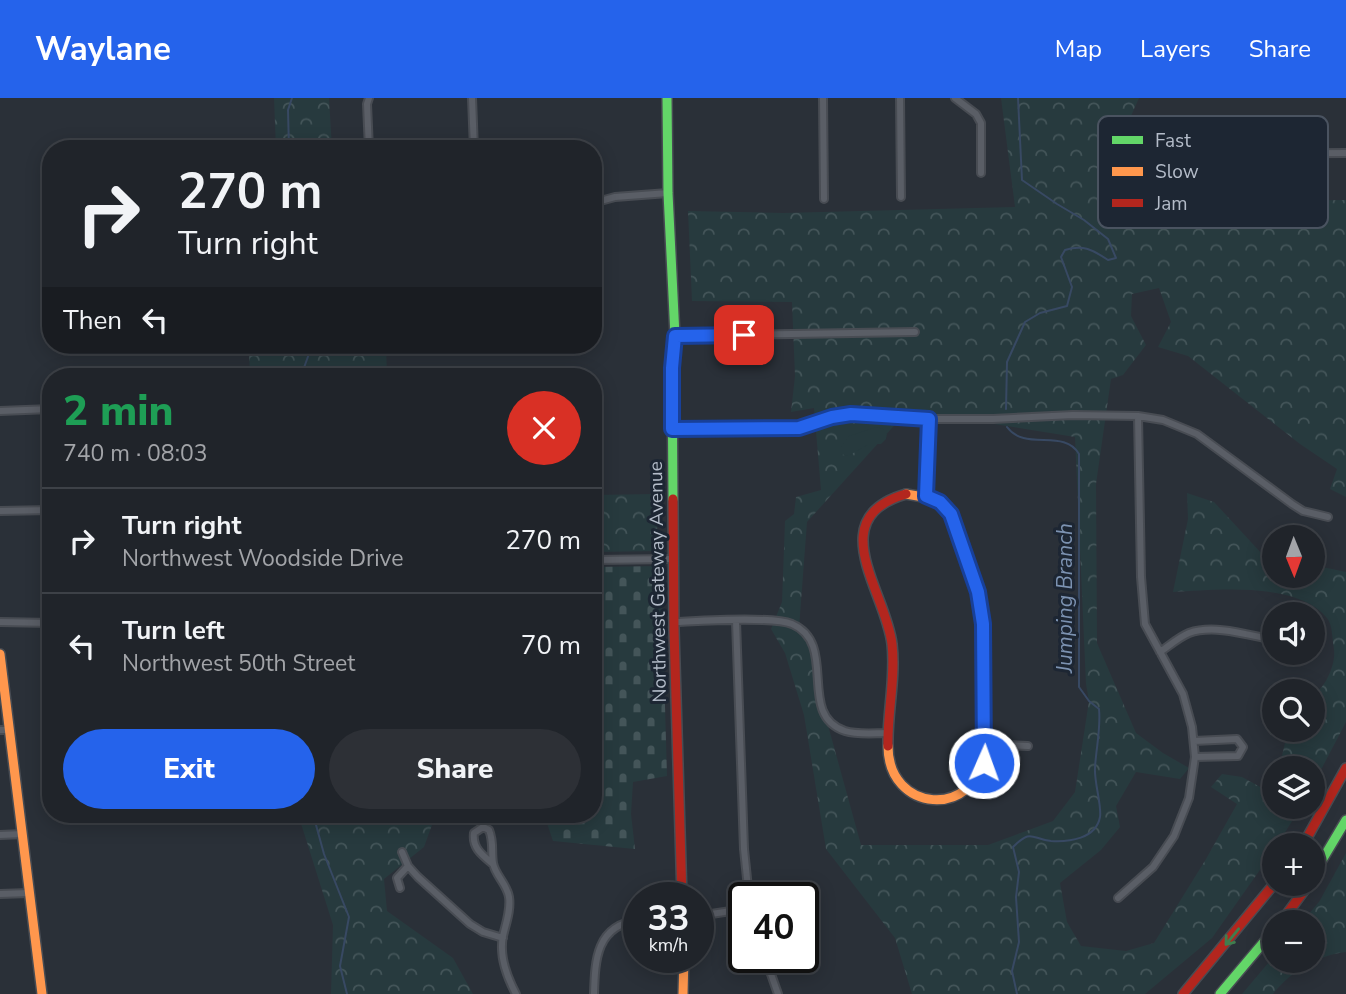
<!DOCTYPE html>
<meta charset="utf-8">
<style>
body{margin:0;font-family:"Nunito Sans",sans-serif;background:#2d3036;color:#f1f3f6;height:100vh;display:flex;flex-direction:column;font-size:26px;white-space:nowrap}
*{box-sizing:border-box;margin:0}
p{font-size:23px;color:#a2a4a8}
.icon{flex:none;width:38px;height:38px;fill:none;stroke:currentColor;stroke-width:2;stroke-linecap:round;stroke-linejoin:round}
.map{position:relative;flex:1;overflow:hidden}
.drawer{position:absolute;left:42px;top:270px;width:560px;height:455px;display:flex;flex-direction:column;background:#20242a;border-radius:28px;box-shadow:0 4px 18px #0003,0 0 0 2px #3d4147}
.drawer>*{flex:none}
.banner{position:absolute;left:42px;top:42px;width:560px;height:214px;border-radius:28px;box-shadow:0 4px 18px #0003,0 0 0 2px #3d4147;background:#20242a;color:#f1f3f6;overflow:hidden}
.needle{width:46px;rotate:179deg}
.fabs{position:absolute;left:1262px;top:427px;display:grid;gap:14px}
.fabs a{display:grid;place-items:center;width:63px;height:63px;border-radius:50%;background:#20242a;box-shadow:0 4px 18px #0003,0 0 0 2px #3d4147;font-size:35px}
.speed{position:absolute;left:623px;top:784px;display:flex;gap:14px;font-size:35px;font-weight:700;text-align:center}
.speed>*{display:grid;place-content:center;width:91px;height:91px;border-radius:50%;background:#20242a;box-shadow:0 4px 18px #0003,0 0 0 2px #3d4147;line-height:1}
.speed small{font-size:18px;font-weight:400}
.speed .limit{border:4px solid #111;border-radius:10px;background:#fff;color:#111}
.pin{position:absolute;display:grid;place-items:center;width:60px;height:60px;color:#fff;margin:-30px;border-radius:14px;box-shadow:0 4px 10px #0006}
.me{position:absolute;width:77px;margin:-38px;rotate:2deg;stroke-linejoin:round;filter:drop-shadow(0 0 5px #0008)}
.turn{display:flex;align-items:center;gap:24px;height:147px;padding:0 21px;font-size:32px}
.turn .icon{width:91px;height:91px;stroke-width:2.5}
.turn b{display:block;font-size:49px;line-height:60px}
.then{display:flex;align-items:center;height:66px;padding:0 21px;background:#0003;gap:14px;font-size:26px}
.round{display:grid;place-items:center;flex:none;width:74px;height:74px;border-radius:37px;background:#2d3036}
.overview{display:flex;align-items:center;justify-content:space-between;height:119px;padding:0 21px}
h1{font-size:42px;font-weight:800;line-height:52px;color:#1e9e55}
.primary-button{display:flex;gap:14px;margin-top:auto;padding:14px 21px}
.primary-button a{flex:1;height:80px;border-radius:42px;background:#2563eb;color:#fff;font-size:28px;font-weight:800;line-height:80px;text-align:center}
.primary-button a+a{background:#2d3036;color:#f1f3f6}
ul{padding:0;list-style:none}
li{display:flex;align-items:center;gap:21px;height:105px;padding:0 21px;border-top:2px solid #3d4147}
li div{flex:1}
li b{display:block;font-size:26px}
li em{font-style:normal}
header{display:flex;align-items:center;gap:42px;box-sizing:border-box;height:98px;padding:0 35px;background:#2563eb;color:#fff}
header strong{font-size:33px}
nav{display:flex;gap:38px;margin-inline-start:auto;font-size:24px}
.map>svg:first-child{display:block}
</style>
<header>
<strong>Waylane</strong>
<nav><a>Map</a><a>Layers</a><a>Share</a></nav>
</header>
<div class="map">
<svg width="1346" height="896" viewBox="0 0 1346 896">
<defs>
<pattern id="forest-crowns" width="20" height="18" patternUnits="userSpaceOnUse" patternTransform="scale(1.75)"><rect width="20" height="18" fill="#273a3e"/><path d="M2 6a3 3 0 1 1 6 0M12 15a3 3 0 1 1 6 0" fill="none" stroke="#445559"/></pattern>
<pattern id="cemetery-stones" width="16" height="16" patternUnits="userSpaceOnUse" patternTransform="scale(1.75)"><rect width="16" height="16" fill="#273a3e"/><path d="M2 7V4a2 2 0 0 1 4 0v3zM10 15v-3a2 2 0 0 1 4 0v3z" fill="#445559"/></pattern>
</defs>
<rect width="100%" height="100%" fill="#2a3038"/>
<path fill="url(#forest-crowns)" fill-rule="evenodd" d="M274 0H329L332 51H276Z
M1001 0H1139L1115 54 1140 105 1346 102V399L1330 391 1337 371 1300 346 1188 258 1158 249 1171 224 1159 190 1132 196 1131 218 1146 247 1123 277 1111 281 1096 386 1097 545 1136 635 1163 655 1189 670 1180 681 1136 674 1116 708 1120 729 1101 752 1060 785 1067 824 1081 848 1126 853 1154 845 1206 761 1237 706 1211 689 1222 676 1242 679 1262 690 1274 673V709H1301L1277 747H1274V752L1212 840 1145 896H912L895 840 826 751 804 617 785 555 771 531 782 504 785 423 794 416 796 399 821 392 814 310 791 314 795 278 792 204 692 203 688 113 783 115 1015 109ZM901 320 963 321 1075 339 1086 586 1089 603 1075 694 1053 723 988 747H861L826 620 815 549 799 530 807 424Z
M254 247H386L387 278H250L249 255Z
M1187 395 1214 404 1263 457 1274 459V478H1312L1313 467 1346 474V624L1313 687 1312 670H1276L1281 662 1288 632H1312L1313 597C1326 589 1336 566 1334 551 1332 542 1333 527 1327 520 1297 483 1216 492 1173 494L1188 421Z
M656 396 658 453 593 454V397Z
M298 716H436L424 749 384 781 387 813 453 860 473 896H331L333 827Z
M1346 755V854C1318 857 1290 874 1273 896H1242L1274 858V863H1312V824H1302L1319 804Z"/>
<path fill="url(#cemetery-stones)" d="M661 468 667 678 633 684 631 716 635 751 553 743 544 716H593V469Z"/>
<path fill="#273a3e" d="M877 329 883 331 887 336 886 341 881 346H869L848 358 841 356V349L849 338Z"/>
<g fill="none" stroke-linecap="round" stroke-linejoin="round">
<path stroke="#384963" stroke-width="2" d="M289 51 288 12 292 0
M301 278 310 253 309 247
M1006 311 1007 264 1025 224 1040 215 1067 208 1072 189 1061 159 1065 152C1083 146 1093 152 1108 162L1116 160 1108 141 1084 122 1057 106 1022 82 1018 0
M1007 329C1025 354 1064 330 1079 356V589L1089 603 1099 611C1101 631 1096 650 1095 670 1094 684 1102 708 1100 719 1096 741 1069 744 1051 743 1031 741 1032 730 1013 749L1019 774 1016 799 1019 844 1012 873 1017 896
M313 716 324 756 349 819 340 868 347 896"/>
<defs>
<path id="street" d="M369 0 367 6 369 51
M472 0 474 51
M823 0 824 101
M900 0 901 99
M955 0 976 16 981 25V75
M1152 56 1346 55
M593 105 615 99 668 95
M675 238 915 234
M0 313 51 311
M672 331 799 330 832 319 851 316 929 321H993L1073 317 1138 318 1163 322 1197 336 1292 406 1303 413 1328 419
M926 398 929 321
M0 413 51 412
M593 462 674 461
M736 523 744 751 749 800
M0 524 51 525
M674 524C699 523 771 518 792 526 839 546 796 617 845 633 858 637 874 635 888 635
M1160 554C1169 548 1179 539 1189 535 1214 526 1248 537 1274 542
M0 632H8
M1194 643 1237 641 1243 649 1238 658 1195 659
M985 646 1028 648
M0 737 23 736
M402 754 408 768 418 779 470 826 483 834 503 840
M493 766C482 757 472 750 474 735L483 729 489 732C494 744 491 753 493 765 495 777 507 786 509 799 511 812 506 825 503 838 499 857 507 879 516 896
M400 790 397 780 408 768
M0 796 29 795
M1118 800 1153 769 1174 738 1189 700 1195 659 1192 629 1183 596 1145 526 1141 479 1138 318
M698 818 744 811
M765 859 778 896
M594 896C595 862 596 827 639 822"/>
<path id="fast" d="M667 0 668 95 675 238 672 270 673 401
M1312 779 1346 722
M1220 896 1274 832"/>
<path id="slow" d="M0 556 42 896
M888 648C888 715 976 722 985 654L984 534 980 500 974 477 957 429 948 413 929 400 906 396
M683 896 684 859"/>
<path id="jam" d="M673 401 674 532 682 800
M888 648C887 615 896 580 892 546 886 494 822 420 906 396
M1303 747 1346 670
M1281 824 1309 786
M1183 896 1274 786"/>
</defs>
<use href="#street" stroke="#484c53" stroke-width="10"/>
<use href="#fast" stroke="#484c53" stroke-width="12"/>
<use href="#slow" stroke="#484c53" stroke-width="12"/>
<use href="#jam" stroke="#484c53" stroke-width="12"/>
<use href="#street" stroke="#5a5e66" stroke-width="6"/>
<use href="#fast" stroke="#63d668" stroke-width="9"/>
<use href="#slow" stroke="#ff974d" stroke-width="9"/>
<use href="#jam" stroke="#b3261e" stroke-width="9"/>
</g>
<defs><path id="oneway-shaft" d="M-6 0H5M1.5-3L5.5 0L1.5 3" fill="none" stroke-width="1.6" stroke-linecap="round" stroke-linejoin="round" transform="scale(1.75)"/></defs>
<use stroke="#407e4e" href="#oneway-shaft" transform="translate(1232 839) rotate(129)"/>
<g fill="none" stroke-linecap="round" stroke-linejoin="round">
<defs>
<path id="route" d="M744 237 675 238 672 270V331L799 330 832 319 851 316 929 321 926 398 940 404 951 416 978 494 983 526 984 665"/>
</defs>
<use href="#route" stroke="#184099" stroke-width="18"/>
<use href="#route" stroke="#2563eb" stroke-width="12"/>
</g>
<g text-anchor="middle" stroke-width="6" stroke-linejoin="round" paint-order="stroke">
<g font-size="19" fill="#b4bcc9" stroke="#1d2633">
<text transform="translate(657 484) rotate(-91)" y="7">Northwest Gateway Avenue</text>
</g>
<g font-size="21" font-style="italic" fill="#7c92b1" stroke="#1d2633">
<text transform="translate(1065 500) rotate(-90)" y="7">Jumping Branch</text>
</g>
</g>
<rect x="1098" y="18" width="230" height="112" rx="10" fill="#1d2633" stroke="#4a5360" stroke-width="2"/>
<rect x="1112" y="38" width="31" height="8" fill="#63d668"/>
<rect x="1112" y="69" width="31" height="9" fill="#ff974d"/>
<rect x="1112" y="101" width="31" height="8" fill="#b3261e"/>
<g font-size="19" fill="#b4bcc9">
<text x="1155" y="49">Fast</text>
<text x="1155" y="80">Slow</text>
<text x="1155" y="112">Jam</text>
</g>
</svg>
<div class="fabs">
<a><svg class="needle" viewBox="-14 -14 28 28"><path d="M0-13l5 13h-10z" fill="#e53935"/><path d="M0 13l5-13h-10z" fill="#a2a4a8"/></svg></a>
<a><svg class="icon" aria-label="sound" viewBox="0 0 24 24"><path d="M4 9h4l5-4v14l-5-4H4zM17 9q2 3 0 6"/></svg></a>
<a><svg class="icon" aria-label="search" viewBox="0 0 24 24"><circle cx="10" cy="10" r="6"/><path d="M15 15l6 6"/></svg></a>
<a><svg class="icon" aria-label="layers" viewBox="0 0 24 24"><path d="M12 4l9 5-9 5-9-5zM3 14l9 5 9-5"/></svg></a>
<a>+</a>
<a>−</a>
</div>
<div class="speed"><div>33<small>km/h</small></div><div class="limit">40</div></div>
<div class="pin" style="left:744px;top:237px;background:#d93025"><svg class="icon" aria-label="arrive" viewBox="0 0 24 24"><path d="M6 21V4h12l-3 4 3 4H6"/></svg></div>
<svg class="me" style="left:984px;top:665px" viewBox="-20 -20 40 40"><circle r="17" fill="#2563eb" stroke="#fff" stroke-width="3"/><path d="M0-11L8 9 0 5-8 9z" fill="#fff"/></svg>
<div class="banner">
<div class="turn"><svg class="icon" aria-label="right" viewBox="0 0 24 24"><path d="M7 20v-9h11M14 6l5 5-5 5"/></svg><div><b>270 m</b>Turn right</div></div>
<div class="then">Then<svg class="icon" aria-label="left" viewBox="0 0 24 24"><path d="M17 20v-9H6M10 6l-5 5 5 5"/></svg></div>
</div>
<section class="drawer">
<div class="overview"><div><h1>2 min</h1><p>740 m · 08:03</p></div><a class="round" style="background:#d93025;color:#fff"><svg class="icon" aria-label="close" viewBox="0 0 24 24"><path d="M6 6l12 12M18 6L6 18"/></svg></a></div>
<ul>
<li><svg class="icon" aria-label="right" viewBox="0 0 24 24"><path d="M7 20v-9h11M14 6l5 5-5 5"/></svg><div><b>Turn right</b><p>Northwest Woodside Drive</p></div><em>270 m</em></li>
<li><svg class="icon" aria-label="left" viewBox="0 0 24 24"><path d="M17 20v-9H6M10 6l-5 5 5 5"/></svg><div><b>Turn left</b><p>Northwest 50th Street</p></div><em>70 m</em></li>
</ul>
<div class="primary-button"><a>Exit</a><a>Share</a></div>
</section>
</div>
